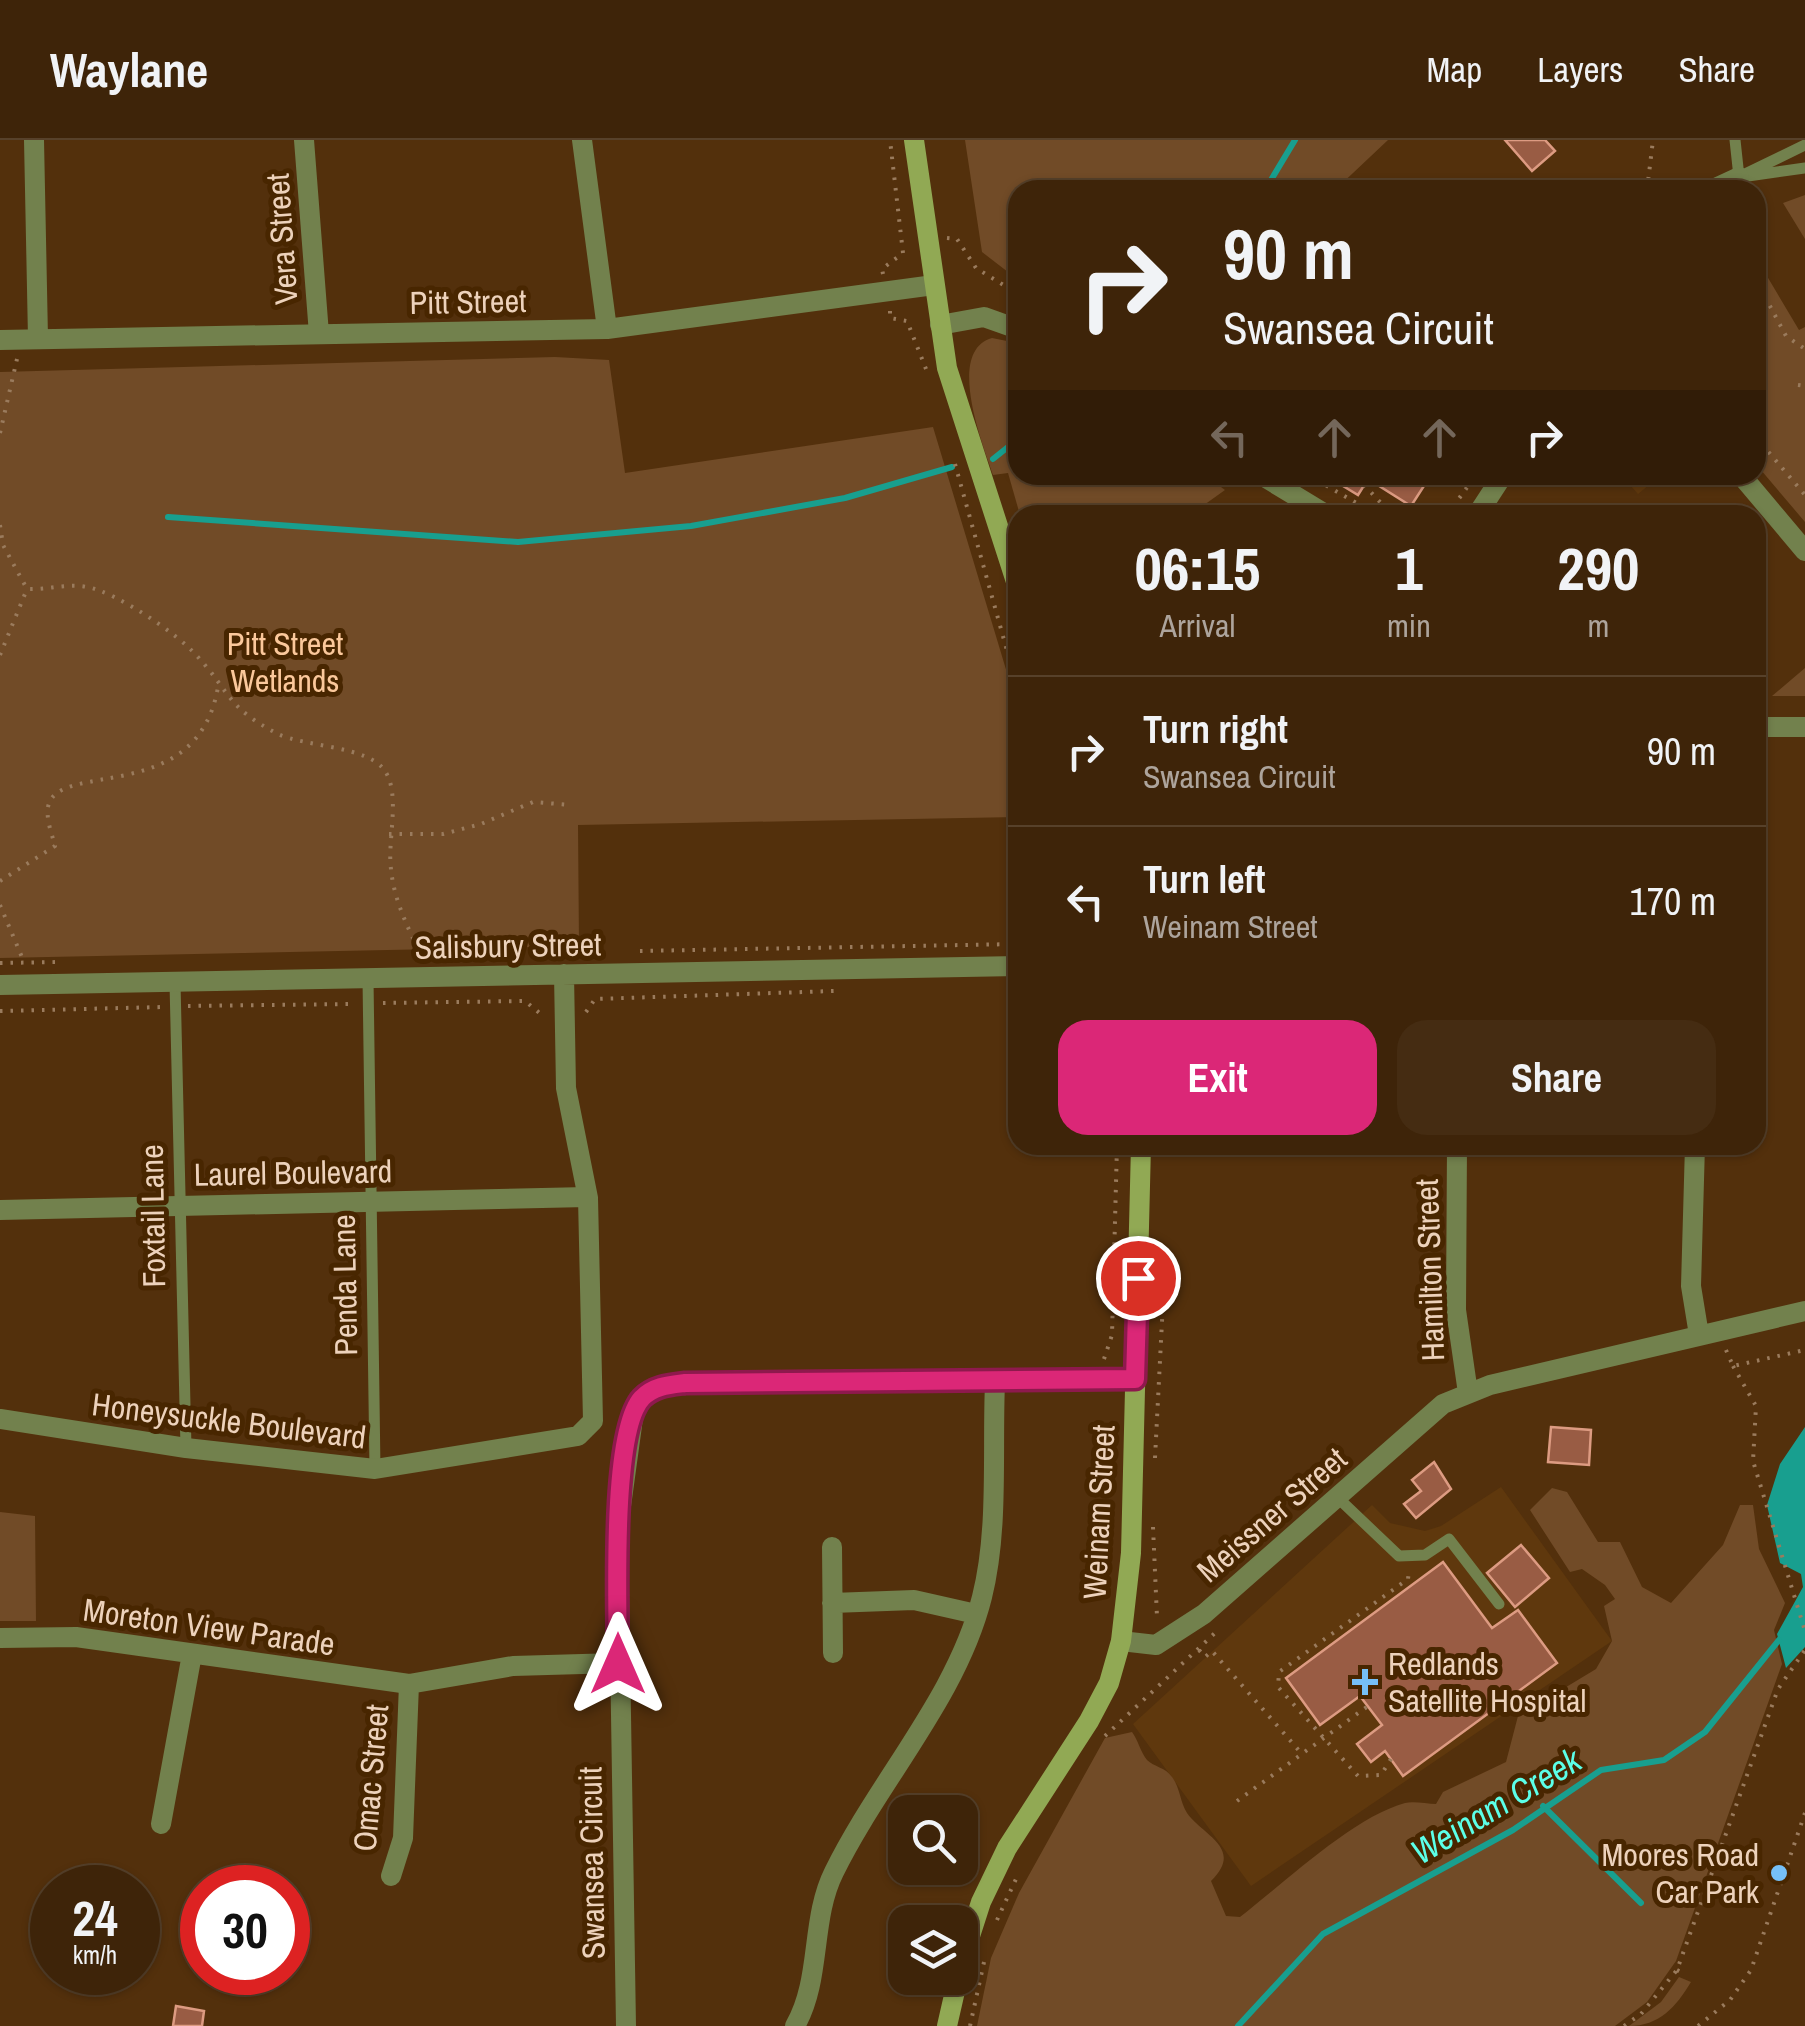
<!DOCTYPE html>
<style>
body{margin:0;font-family:"Archivo Narrow",sans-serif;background:#452c12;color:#f1f3f6;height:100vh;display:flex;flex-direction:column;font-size:38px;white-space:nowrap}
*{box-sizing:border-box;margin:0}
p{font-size:32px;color:#ada49c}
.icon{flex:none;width:55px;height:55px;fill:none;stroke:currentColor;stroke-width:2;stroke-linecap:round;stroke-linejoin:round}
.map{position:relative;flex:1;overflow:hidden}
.drawer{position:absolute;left:1008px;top:365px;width:758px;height:650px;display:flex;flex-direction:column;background:#3e2409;border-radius:30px;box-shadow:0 2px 8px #0004,0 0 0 2px #57412a}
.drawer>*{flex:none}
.guide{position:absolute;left:1008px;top:40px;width:758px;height:305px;border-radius:30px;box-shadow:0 2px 8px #0004,0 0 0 2px #57412a;background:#3e2409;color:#f1f3f6;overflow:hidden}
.buttons{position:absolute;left:888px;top:1655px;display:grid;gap:20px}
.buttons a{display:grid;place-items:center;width:90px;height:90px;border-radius:20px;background:#3e2409;box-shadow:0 2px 8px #0004,0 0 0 2px #57412a;font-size:50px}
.speed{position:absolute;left:30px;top:1725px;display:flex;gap:20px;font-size:50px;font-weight:700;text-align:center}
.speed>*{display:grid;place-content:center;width:130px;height:130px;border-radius:50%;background:#3e2409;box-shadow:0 2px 8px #0004,0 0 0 2px #57412a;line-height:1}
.speed small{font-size:25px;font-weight:400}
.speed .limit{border:15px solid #d22;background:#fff;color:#111}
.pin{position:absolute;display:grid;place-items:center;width:85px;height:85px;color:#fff;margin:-42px;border:5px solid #fff;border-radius:50%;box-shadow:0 2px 10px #0007}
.me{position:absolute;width:110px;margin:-55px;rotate:0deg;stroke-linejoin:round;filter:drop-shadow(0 0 8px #0008)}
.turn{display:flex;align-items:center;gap:35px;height:210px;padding:0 50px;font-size:45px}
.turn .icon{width:130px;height:130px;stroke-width:2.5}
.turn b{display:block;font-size:70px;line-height:85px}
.lanes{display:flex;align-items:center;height:95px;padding:0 50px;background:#0003;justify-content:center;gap:50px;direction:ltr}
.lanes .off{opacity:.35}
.eta{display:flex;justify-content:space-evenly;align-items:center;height:170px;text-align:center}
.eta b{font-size:60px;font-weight:700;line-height:70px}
.button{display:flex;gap:20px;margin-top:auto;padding:20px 50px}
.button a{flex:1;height:115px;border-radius:30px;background:#db2777;color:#fff;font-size:40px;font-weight:700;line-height:115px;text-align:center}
.button a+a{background:#452c12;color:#f1f3f6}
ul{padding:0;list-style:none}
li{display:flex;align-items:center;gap:30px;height:150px;padding:0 50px;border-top:2px solid #57412a}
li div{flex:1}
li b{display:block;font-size:38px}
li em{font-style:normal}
header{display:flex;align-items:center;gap:60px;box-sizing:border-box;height:140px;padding:0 50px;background:#3e2409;border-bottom:2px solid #57412a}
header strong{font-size:48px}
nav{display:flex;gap:55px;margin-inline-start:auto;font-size:35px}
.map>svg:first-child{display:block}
</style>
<header>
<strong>Waylane</strong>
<nav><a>Map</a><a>Layers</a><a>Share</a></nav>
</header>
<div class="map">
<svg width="1805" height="1886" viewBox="0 0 1805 1886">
<rect width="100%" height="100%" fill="#53300c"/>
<path fill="#5f380d" d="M1621 335H1661L1638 354Z
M1501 1347 1612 1501 1251 1746 1133 1584 1372 1365 1390 1383 1425 1391 1441 1386Z"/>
<path fill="#714b27" d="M965 0H1388L1335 50H1018L1017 139 982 112Z
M1805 55V99L1783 63Z
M1755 116 1799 190 1805 187V382L1755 323Z
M992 198 1017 203 1018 335H1205L1225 350 1190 375H1020L1008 333 993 335C982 303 946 211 992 198Z
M555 217 609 220 625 333 933 287 1017 566V677L578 685 579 806 0 818V232Z
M1805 528V556H1772Z
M1552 1348 1567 1352 1598 1402H1620L1642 1447 1671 1463 1723 1405 1740 1365H1753L1759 1409 1785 1463 1774 1490 1782 1524 1676 1821 1647 1862 1615 1886H977L991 1818 1019 1753 1105 1598 1132 1592C1138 1600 1141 1613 1147 1620 1154 1627 1165 1627 1172 1637 1180 1647 1180 1662 1187 1673 1202 1695 1245 1708 1211 1741L1226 1776 1240 1777C1283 1744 1353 1677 1405 1663 1414 1661 1427 1664 1436 1664L1443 1652 1506 1622 1518 1576 1596 1529 1612 1501 1604 1466 1615 1459 1605 1445 1582 1429 1570 1432 1530 1370Z
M0 1372 35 1376 36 1481H0Z
M1679 1837 1691 1842C1676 1867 1659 1886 1629 1886L1661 1862Z"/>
<path fill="#189f8f" d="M1805 1287V1507L1786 1528 1777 1494 1803 1447 1801 1434 1780 1423 1767 1365 1780 1324Z"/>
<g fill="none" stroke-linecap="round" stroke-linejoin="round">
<path stroke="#189f8f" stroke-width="6" d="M1265 50 1295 0
M993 319 1018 299
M168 377 518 402 691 386 845 358 952 327
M1543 1666 1641 1763
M1238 1886 1323 1794 1513 1690 1601 1630 1664 1620 1705 1592 1779 1500"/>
</g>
<path fill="#995c44" stroke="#dd9b82" stroke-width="2.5" d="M1505 0H1545L1555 11 1532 31Z
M1325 335H1431L1411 366 1368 339 1358 355Z
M1551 1287 1591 1290 1589 1325 1548 1322Z
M1434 1322 1451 1349 1416 1378 1404 1364 1421 1351 1412 1340Z
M1521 1405 1549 1438 1515 1467 1487 1433Z
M1443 1422 1492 1488 1518 1470 1557 1523 1403 1636 1385 1611 1371 1622 1357 1604 1382 1585 1360 1556 1320 1585 1286 1538Z
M176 1866 204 1871 202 1886H173Z"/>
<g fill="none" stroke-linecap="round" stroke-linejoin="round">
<path stroke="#9a7b5d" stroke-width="4" stroke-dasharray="2.5 8" stroke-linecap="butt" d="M1647 50 1653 0
M947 98 957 99 976 128 1018 154
M883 134 882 129 903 113 890 0
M1755 138 1786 196 1805 209
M890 171V178L907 181 926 229
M1798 245 1805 246
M0 293 17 219
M1755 296 1805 355
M955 324 1018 550
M1308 335 1377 375
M1364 345 1381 363 1377 375
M1447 375 1476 335
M0 385 3 405 27 449C47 450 67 443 87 447 116 452 178 494 197 516 232 554 226 567 278 594 306 607 369 606 385 631 401 655 387 701 391 729 394 761 408 787 421 816
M0 515 27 449
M389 694H443L481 684 533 662 572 665
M0 741 55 706C52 694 46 680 48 667 57 619 197 668 218 547
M0 765 24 822
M640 811 1018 804
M0 823 60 822
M383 863 525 861 542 875
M188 866 353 864
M0 871 163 867
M586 872 595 859 834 851
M1726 1210 1733 1226 1805 1210
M1104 1219 1112 1195 1117 1005
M1733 1226 1756 1266 1753 1321 1805 1491
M1155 1318 1163 1162
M1153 1387 1157 1477
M1199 1510 1205 1517 1212 1511 1302 1614
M1105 1596 1215 1493
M1391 1619 1381 1635 1358 1636 1278 1547 1279 1532 1408 1439 1409 1431
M1237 1661 1368 1566
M997 1780 1016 1739
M1677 1830 1686 1835
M970 1886 984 1822
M1624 1886 1641 1874 1677 1830 1778 1549 1805 1510
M1698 1886 1730 1860 1751 1830 1805 1673"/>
<path stroke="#72814d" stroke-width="11" d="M1735 0 1739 37
M1748 36 1805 28
M1739 37 1805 5
M368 839 375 1329
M175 843 186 1308
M1337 1357 1399 1416 1425 1415 1449 1399 1499 1464"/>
<path stroke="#72814d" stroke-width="20" d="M34 0 38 198
M304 0 319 194
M582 0 607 189
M1711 50 1739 37
M940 185 984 177 1018 189
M0 200 607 189 934 145
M1261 335 1327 375
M1741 335 1805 411
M1477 375 1503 335
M1755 587H1805
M0 845 1018 826
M1457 1005 1456 1170 1468 1253
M1695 1005 1691 1146 1699 1195
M0 1070 587 1057
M0 1279 186 1308 375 1329 578 1296 593 1281 588 1058 566 948 564 834
M832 1407 833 1513
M832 1463 914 1460 976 1474
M0 1498 76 1497 409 1544 513 1526 617 1523
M1121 1501 1156 1505 1204 1474 1443 1264 1490 1245 1805 1171
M161 1684 192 1514
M391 1736 403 1698 409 1544
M626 1886 618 1388 634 1271 643 1257 660 1246 685 1243 1135 1239
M795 1886C822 1839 810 1780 834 1732 879 1640 957 1557 982 1457 999 1389 992 1312 995 1243"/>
<path stroke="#91a954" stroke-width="20" d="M914 0 947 228 1018 448
M960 1827 981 1762 1007 1708 1089 1581 1109 1543 1121 1501 1131 1413 1141 1005
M947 1886 958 1838"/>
</g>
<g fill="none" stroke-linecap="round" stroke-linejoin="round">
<defs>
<path id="route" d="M618 1524C618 1473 610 1292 642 1258 654 1246 669 1245 685 1243L1135 1239 1138 1138"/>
</defs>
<use href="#route" stroke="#8e194d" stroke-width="25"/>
<use href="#route" stroke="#db2777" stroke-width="18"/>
</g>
<g fill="#76c0f7" stroke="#482600" stroke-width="4">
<path d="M1360 1527h10v10h10v10h-10v10h-10v-10h-10v-10h10z"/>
<circle cx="1779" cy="1733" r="10"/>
</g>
<g text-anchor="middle" stroke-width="10" stroke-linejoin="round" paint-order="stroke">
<g font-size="32" fill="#edd2bb" stroke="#482600">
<text transform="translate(282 99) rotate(-94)" y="11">Vera Street</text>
<text transform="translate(468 162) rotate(-1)" y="11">Pitt Street</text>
<text transform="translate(508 806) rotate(-1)" y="11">Salisbury Street</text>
<text transform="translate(293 1033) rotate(-1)" y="11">Laurel Boulevard</text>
<text transform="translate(153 1076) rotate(-91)" y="11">Foxtail Lane</text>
<text transform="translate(1430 1130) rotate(-92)" y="11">Hamilton Street</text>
<text transform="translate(345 1145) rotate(-91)" y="11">Penda Lane</text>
<text transform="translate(229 1281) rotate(7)" y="11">Honeysuckle Boulevard</text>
<text transform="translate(1099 1372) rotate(-87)" y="11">Weinam Street</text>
<text transform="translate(1272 1375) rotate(-41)" y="11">Meissner Street</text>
<text transform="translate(209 1487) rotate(8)" y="11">Moreton View Parade</text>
<text transform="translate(371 1638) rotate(-85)" y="11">Omac Street</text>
<text transform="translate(592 1723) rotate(-91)" y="11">Swansea Circuit</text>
</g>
<g font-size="32" fill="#fbc89b" stroke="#482600">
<text x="285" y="515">Pitt Street<tspan x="285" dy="37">Wetlands</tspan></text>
</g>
<g font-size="32" fill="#edd2bb" stroke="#482600" text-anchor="start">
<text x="1388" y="1535">Redlands<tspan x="1388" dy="37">Satellite Hospital</tspan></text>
<text x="1759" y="1726" text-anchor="end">Moores Road<tspan x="1759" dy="37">Car Park</tspan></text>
</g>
<g font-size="35" font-style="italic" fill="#5bffe8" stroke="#482600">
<text transform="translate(1496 1666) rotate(-31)" y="12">Weinam Creek</text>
</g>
</g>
</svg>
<div class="buttons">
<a><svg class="icon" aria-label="search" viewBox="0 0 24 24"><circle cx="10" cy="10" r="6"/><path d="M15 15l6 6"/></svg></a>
<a><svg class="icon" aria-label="layers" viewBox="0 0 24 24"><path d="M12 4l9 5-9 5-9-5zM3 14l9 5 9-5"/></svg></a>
</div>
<div class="speed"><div>24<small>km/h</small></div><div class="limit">30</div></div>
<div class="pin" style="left:1138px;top:1138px;background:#d93025"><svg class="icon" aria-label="arrive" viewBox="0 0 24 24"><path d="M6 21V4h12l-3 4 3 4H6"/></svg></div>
<svg class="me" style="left:618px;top:1524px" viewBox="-20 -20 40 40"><path d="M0-17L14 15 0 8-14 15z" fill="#db2777" stroke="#fff" stroke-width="4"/></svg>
<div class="guide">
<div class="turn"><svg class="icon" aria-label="right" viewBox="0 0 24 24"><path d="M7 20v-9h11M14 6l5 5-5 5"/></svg><div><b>90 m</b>Swansea Circuit</div></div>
<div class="lanes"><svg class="icon off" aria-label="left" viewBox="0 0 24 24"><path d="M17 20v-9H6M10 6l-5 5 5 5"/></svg><svg class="icon off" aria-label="ahead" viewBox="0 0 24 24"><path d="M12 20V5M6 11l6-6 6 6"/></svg><svg class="icon off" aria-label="ahead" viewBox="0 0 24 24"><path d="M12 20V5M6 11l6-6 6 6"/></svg><svg class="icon" aria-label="right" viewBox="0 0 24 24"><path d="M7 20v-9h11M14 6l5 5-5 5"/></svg></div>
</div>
<section class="drawer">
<div class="eta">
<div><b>06:15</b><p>Arrival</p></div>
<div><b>1</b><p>min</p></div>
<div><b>290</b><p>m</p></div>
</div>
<ul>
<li><svg class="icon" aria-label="right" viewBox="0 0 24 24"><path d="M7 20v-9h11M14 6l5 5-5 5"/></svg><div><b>Turn right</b><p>Swansea Circuit</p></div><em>90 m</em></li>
<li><svg class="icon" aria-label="left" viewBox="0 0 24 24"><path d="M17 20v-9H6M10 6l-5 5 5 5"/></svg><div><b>Turn left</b><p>Weinam Street</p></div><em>170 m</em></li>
</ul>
<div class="button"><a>Exit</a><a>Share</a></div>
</section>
</div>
